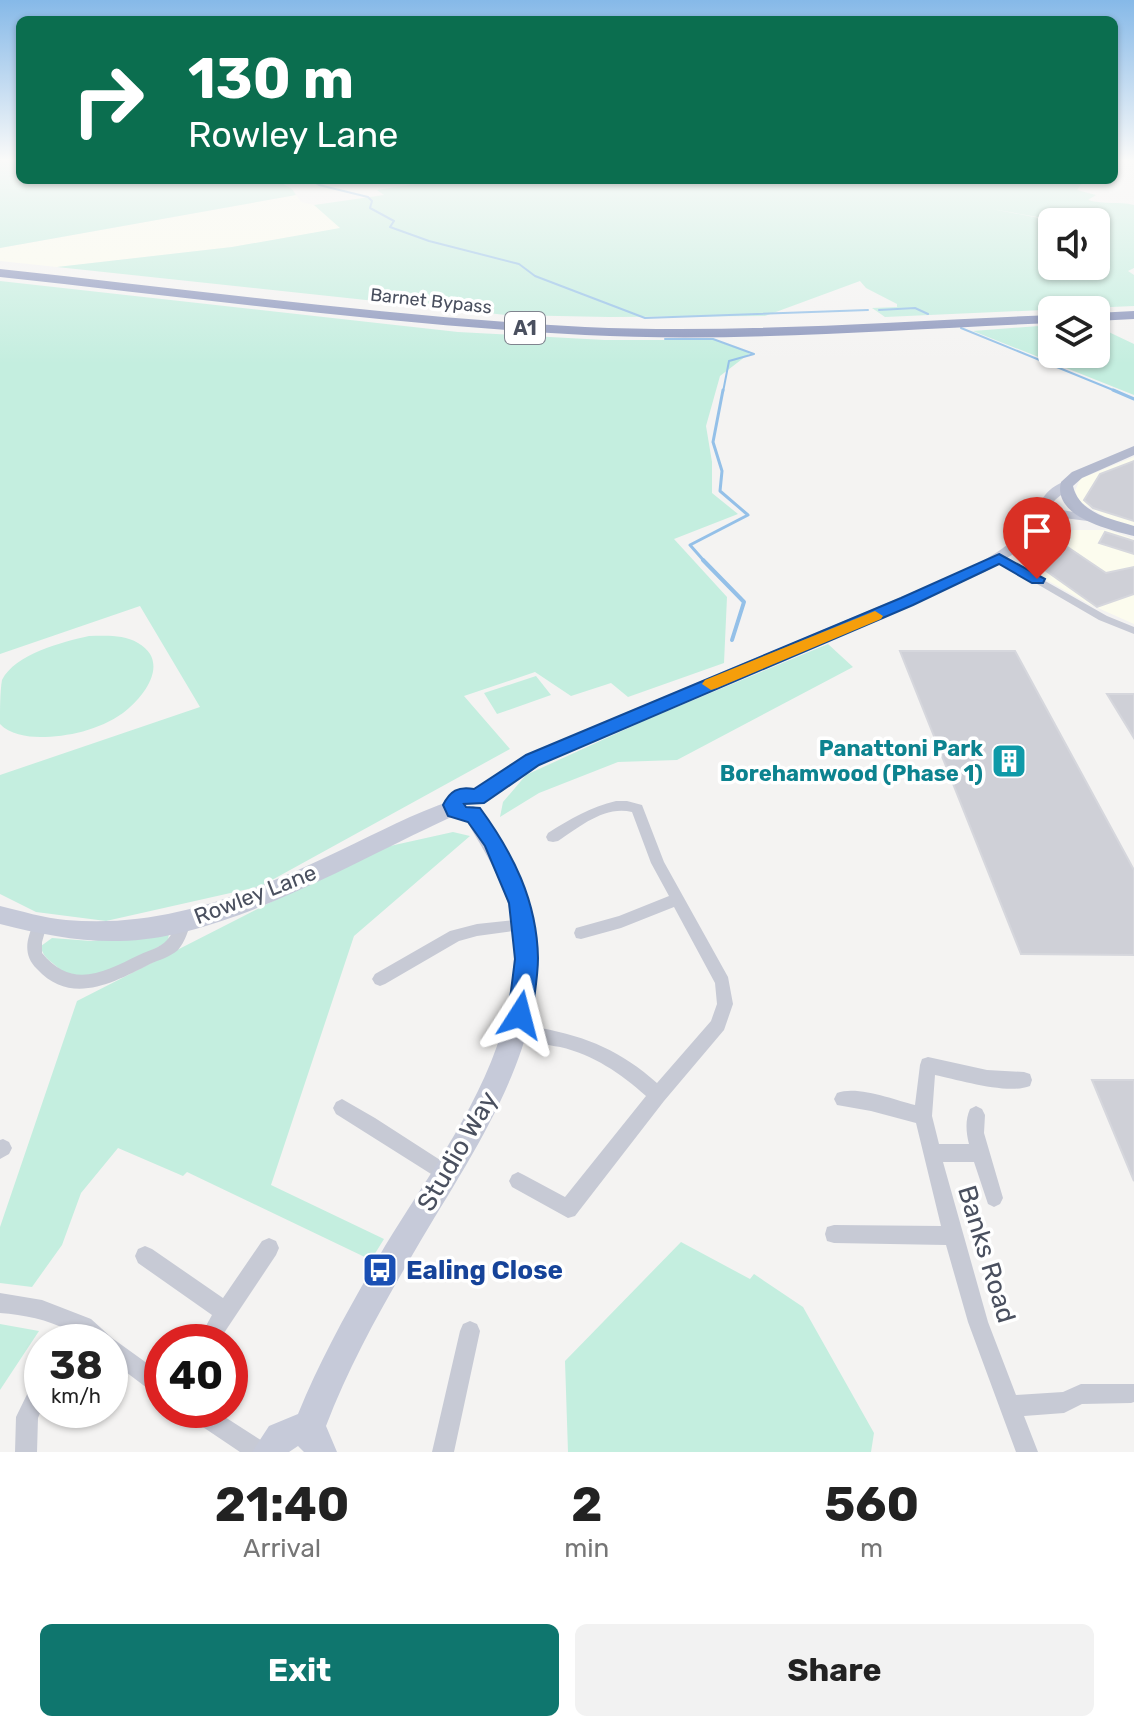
<!DOCTYPE html>
<style>
body{margin:0;font-family:Rubik,sans-serif;background:#f2f2f2;color:#222;height:100vh;display:flex;flex-direction:column;font-size:30px;white-space:nowrap}
*{box-sizing:border-box;margin:0}
p{font-size:26px;color:#767676}
.icon{flex:none;width:44px;height:44px;fill:none;stroke:currentColor;stroke-width:2;stroke-linecap:round;stroke-linejoin:round}
.map{position:relative;height:1452px;overflow:hidden}
.sheet{display:flex;flex-direction:column;background:#fff;flex:1}
.sheet>*{flex:none}
.hud{position:absolute;left:16px;top:16px;width:1102px;height:168px;border-radius:12px;box-shadow:0 2px 6px #0004;background:#0b6e4f;color:#fff;overflow:hidden}
.tools{position:absolute;left:1038px;top:208px;display:grid;gap:16px}
.tools a{display:grid;place-items:center;width:72px;height:72px;border-radius:12px;background:#fff;box-shadow:0 2px 6px #0004;font-size:40px}
.speed{position:absolute;left:24px;top:1324px;display:flex;gap:16px;font-size:40px;font-weight:700;text-align:center}
.speed>*{display:grid;place-content:center;width:104px;height:104px;border-radius:50%;background:#fff;box-shadow:0 2px 6px #0004;line-height:1}
.speed small{font-size:20px;font-weight:400}
.speed .limit{border:12px solid #d22;background:#fff;color:#111}
.pin{position:absolute;display:grid;place-items:center;width:68px;height:68px;color:#fff;margin:-82px -34px;border-radius:50% 50% 50% 0;rotate:-45deg;box-shadow:0 0 8px #0007}
.pin .icon{rotate:45deg}
.me{position:absolute;width:88px;margin:-44px;rotate:9deg;stroke-linejoin:round;filter:drop-shadow(0 0 6px #0008)}
.turn{display:flex;align-items:center;gap:28px;height:168px;padding:0 40px;font-size:36px}
.turn .icon{width:104px;height:104px;stroke-width:2.5}
.turn b{display:block;font-size:56px;line-height:68px}
.eta{display:flex;justify-content:space-evenly;align-items:center;height:136px;text-align:center}
.eta b{font-size:48px;font-weight:700;line-height:56px}
.cta{display:flex;gap:16px;margin-top:auto;padding:16px 40px}
.cta a{flex:1;height:92px;border-radius:12px;background:#0f766e;color:#fff;font-size:32px;font-weight:700;line-height:92px;text-align:center}
.cta a+a{background:#f2f2f2;color:#222}
.map>svg:first-child{display:block}
</style>
<div class="map">
<svg width="1134" height="1452" viewBox="0 0 1134 1452">
<rect width="100%" height="100%" fill="#f4f3f2"/>
<path fill="#fcfcee" d="M296 195 301 202 314 205 342 228 232 247 57 267 0 261V248Z
M1134 457V526L1107 518 1079 501 1075 491 1080 479Z
M1073 530H1108L1134 539V624L1089 604 1031 571 1025 556Z"/>
<path fill="#c4eedf" fill-rule="evenodd" d="M0 161H20V180H276L292 189 296 195 0 248Z
M441 180H1084L1077 190 1096 195 1088 200C1104 205 1118 201 1134 205V268L1128 271 1134 275V306L885 317 872 308 897 307V304L866 288 860 281 765 316 609 317 506 315 57 267 232 247 340 228 314 205 384 195 377 190ZM992 209 1066 222H1096V266H1052V222H1060Z
M0 281 458 332 605 340H715L750 353 720 376 706 426 712 462V493L738 514 674 539 727 597 724 663 628 697 611 683 571 696 535 672 464 696 510 749 261 886 106 921 36 912 0 894V775L200 707 140 606 0 654Z
M1052 325V354H1096V326L1134 344V395L973 331Z
M89 636C105 636 123 634 138 643 171 662 144 697 123 713 99 730 68 737 40 737 27 737 9 734 0 724 0 711 0 691 2 680 15 654 62 642 89 636Z
M828 644 853 667 677 760 618 762 539 793 500 817 503 802 526 775 648 719Z
M536 676 551 695 497 714 484 693Z
M453 832 470 836 354 936 271 1185 384 1239 371 1260 187 1172 183 1176 118 1148 81 1193 62 1245 32 1287 0 1283V1227L77 1001 334 870 390 846Z
M169 933 168 941 162 945C134 959 84 993 56 966 49 960 42 956 41 946L52 938 91 941Z
M681 1242 750 1279 754 1274 803 1307 874 1433 871 1452H568L565 1361Z
M0 1324 39 1331 0 1390Z"/>
<g fill="none" stroke-linecap="round" stroke-linejoin="round">
<path stroke="#94c0e8" stroke-width="2" d="M311 180 319 185 368 197 372 201 370 208 394 221 390 227 429 241 519 264 535 276 645 318 868 310
M879 310 915 308 928 314
M961 328 1118 392
M665 339H713L754 354 729 361 723 392"/>
<path stroke="#94c0e8" stroke-width="3" d="M1113 390 1134 399
M705 562 690 545 748 515 720 491 722 471 713 442 723 390"/>
<path stroke="#94c0e8" stroke-width="4" d="M703 560 744 602 732 640"/>
</g>
<path fill="#cfd0d7" stroke="#d6d7dd" stroke-width="2" d="M1134 461V521L1093 508 1084 500 1100 474Z
M1105 532 1134 541V554L1099 543Z
M1066 546 1106 573 1134 567V594L1097 607 1028 558Z
M900 651H1015L1134 870V955L1021 954Z
M1107 694H1134V738Z
M1092 1080H1134V1181Z"/>
<g fill="none" stroke-linecap="round" stroke-linejoin="round">
<path fill="#c7cad5" fill-rule="evenodd" d="M999 555 1107 616 1134 627V634L1099 620 996 560 994 558Z
M616 801H627L642 805 664 862 728 977 733 1004 724 1030 664 1101 575 1216 568 1218 512 1187 509 1181 512 1175 518 1172 524 1175 565 1197 646 1096C620 1073 594 1055 560 1047 543 1044 526 1042 510 1036L508 1031 510 1026C520 1022 531 1026 541 1028 588 1037 621 1051 657 1083L711 1021 717 1004 715 983 674 907 621 928 581 939 576 938 574 933 576 928 619 916 669 896 651 863 632 812C605 805 579 827 558 841L553 842 548 841 546 837 548 833C570 819 591 807 616 801Z
M184 916 189 918 191 922C188 931 185 942 178 950 170 957 159 960 150 964 113 983 71 1006 37 969 23 955 26 940 34 923L39 922 44 923 46 928 42 942V953C72 990 104 972 139 955 149 950 160 948 167 940 173 934 175 925 179 918Z
M524 919 529 921 531 925 529 929 477 936 459 941 385 984 380 986 375 984 372 979 375 974 450 931 477 924Z
M928 1057 987 1070 1024 1072 1030 1074 1032 1080 1030 1086C1008 1095 959 1080 935 1075L932 1116 939 1144H969C966 1132 965 1120 970 1109L976 1106 982 1109 985 1115 984 1133 1003 1198 1000 1204 994 1207 988 1204 974 1162H943L988 1322 1016 1395 1063 1392 1081 1384H1134V1402L1131 1403 1082 1404 1064 1413 1024 1416 1038 1452H1016L968 1322 946 1245 834 1243 827 1241 825 1234 827 1227 834 1225 941 1226 916 1123 871 1111 837 1105 834 1099 837 1093C857 1085 895 1100 915 1105L920 1065 922 1059Z
M342 1099 375 1118 451 1167 454 1173 451 1179 445 1182 439 1179 336 1114 333 1108 336 1102Z
M3 1139 9 1142 12 1148 9 1154 0 1159V1140Z
M269 1238 276 1241 279 1248 276 1255 218 1342H197L212 1315 138 1263 135 1256 138 1249 145 1246 152 1249 223 1298 262 1241Z
M0 1293 42 1300 91 1319 112 1338 162 1374V1397L155 1394 110 1360V1342H63L69 1331C47 1319 24 1315 0 1313Z
M470 1321 477 1324 480 1331 454 1452H432L460 1331 463 1324Z
M42 1375V1408L38 1418 37 1452H15L16 1417 35 1378Z
M184 1410H214L267 1444 270 1452H240L188 1417Z"/>
<path fill="#c6cad9" fill-rule="evenodd" d="M1066 481 1073 485 1055 500 1044 517 1062 510 1103 517V523L1064 518 1040 529 1015 553 985 572 539 765 484 802H470L467 797 470 792 525 755 975 566C993 555 1012 544 1026 527 1040 510 1039 490 1066 481Z
M453 800 460 803 463 808 460 813C362 857 227 939 120 941 78 942 40 934 0 924V906C21 911 44 918 66 920 166 929 253 892 341 850 377 833 414 813 453 800Z
M473 806 480 809C501 843 525 877 533 917 558 1035 473 1151 417 1247 383 1305 350 1363 326 1426L337 1452H304L298 1446 289 1452H252L269 1426 298 1414C322 1355 353 1301 385 1246 445 1148 531 1040 511 918 505 879 481 848 463 814L466 809Z"/>
<path fill="#b4bace" fill-rule="evenodd" d="M1134 446V455L1082 478 1073 486C1079 513 1111 519 1134 526V536C1110 530 1052 517 1061 482L1072 472Z"/>
<path fill="#8d97bd" fill-rule="evenodd" d="M0 269C195 290 390 317 585 327 740 334 897 321 1052 315V323C897 329 740 343 585 335 390 325 195 298 0 277Z
M1134 311V319L1096 321V313Z"/>
</g>
<linearGradient id="sky" x2="0" y2="1"><stop stop-color="#86b9e8"/><stop offset="0.44" stop-color="#fafaf9"/><stop offset="1" stop-color="#fafaf9" stop-opacity="0"/></linearGradient>
<rect width="1134" height="364" fill="url(#sky)"/>
<path fill="#1a73e8" stroke="#114b97" stroke-width="2" d="M999 554 1045 579 1043 583H1032L999 564 913 605 539 765 484 803 464 804 466 807 480 808C513 853 537 901 538 958 538 977 534 996 532 1015L528 1023 520 1026 511 1023 508 1015 515 959 509 903 485 846 468 822 448 816 443 805C450 791 458 786 474 789L526 755 901 598Z"/>
<path fill="#f59e0b" d="M875 611 883 616 881 619 717 688 711 690 702 684 705 680Z"/>
<defs>
<symbol id="building-square" viewBox="-11 -11 22 22"><rect x="-9" y="-9" width="18" height="18" rx="4" fill="#0f9aa8" stroke="#fff"/><path d="M-4-6H4V6H1V3H-1V6H-4ZM-2.5-4.3h1.7v1.8h-1.7ZM.8-4.3h1.7v1.8H.8ZM-2.5-1h1.7V.8h-1.7ZM.8-1h1.7V.8H.8Z" fill="#fff"/></symbol>
<symbol id="bus-square" viewBox="-11 -11 22 22"><rect x="-9" y="-9" width="18" height="18" rx="4" fill="#1a4fb4" stroke="#fff"/><path d="M-5-6H5V4H4V6H2V4H-2V6H-4V4H-5ZM-3.5-4V0h7V-4ZM-3.5 1.2v1.5H-2V1.2ZM2 1.2v1.5H3.5V1.2Z" fill="#fff"/></symbol>
</defs>
<g fill-rule="evenodd">
<use href="#building-square" x="989" y="741" width="40" height="40"/>
<use href="#bus-square" x="360" y="1250" width="40" height="40"/>
</g>
<g text-anchor="middle" stroke-width="7" stroke-linejoin="round" paint-order="stroke">
<g font-size="18" fill="#4a505f" stroke="#fff">
<text transform="translate(431 301) rotate(6)" y="6">Barnet Bypass</text>
</g>
<rect fill="#fff" stroke="#80848f" stroke-width="2" x="505" y="312" width="40" height="32" rx="6"/>
<g font-size="20" font-weight="bold" fill="#4a505f">
<text x="525" y="335">A1</text>
</g>
<g font-size="22" font-weight="bold" fill="#0d838f" stroke="#fff" text-anchor="end">
<text x="983" y="756">Panattoni Park<tspan x="983" dy="25">Borehamwood (Phase 1)</tspan></text>
</g>
<g font-size="22" fill="#4a505f" stroke="#fff">
<text transform="translate(255 894) rotate(-21)" y="8">Rowley Lane</text>
</g>
<g font-size="26" fill="#4a505f" stroke="#fff">
<text transform="translate(457 1151) rotate(-60)" y="9">Studio Way</text>
<text transform="translate(987 1254) rotate(73)" y="9">Banks Road</text>
</g>
<g font-size="26" font-weight="bold" fill="#164399" stroke="#fff" text-anchor="start">
<text x="406" y="1279">Ealing Close</text>
</g>
</g>
</svg>
<div class="tools">
<a><svg class="icon" aria-label="sound" viewBox="0 0 24 24"><path d="M4 9h4l5-4v14l-5-4H4zM17 9q2 3 0 6"/></svg></a>
<a><svg class="icon" aria-label="layers" viewBox="0 0 24 24"><path d="M12 4l9 5-9 5-9-5zM3 14l9 5 9-5"/></svg></a>
</div>
<div class="speed"><div>38<small>km/h</small></div><div class="limit">40</div></div>
<div class="pin" style="left:1037px;top:579px;background:#d93025"><svg class="icon" aria-label="arrive" viewBox="0 0 24 24"><path d="M6 21V4h12l-3 4 3 4H6"/></svg></div>
<svg class="me" style="left:520px;top:1015px" viewBox="-20 -20 40 40"><path d="M0-17L14 15 0 8-14 15z" fill="#1a73e8" stroke="#fff" stroke-width="4"/></svg>
<div class="hud">
<div class="turn"><svg class="icon" aria-label="right" viewBox="0 0 24 24"><path d="M7 20v-9h11M14 6l5 5-5 5"/></svg><div><b>130 m</b>Rowley Lane</div></div>
</div>
</div>
<section class="sheet">
<div class="eta">
<div><b>21:40</b><p>Arrival</p></div>
<div><b>2</b><p>min</p></div>
<div><b>560</b><p>m</p></div>
</div>
<div class="cta"><a>Exit</a><a>Share</a></div>
</section>
